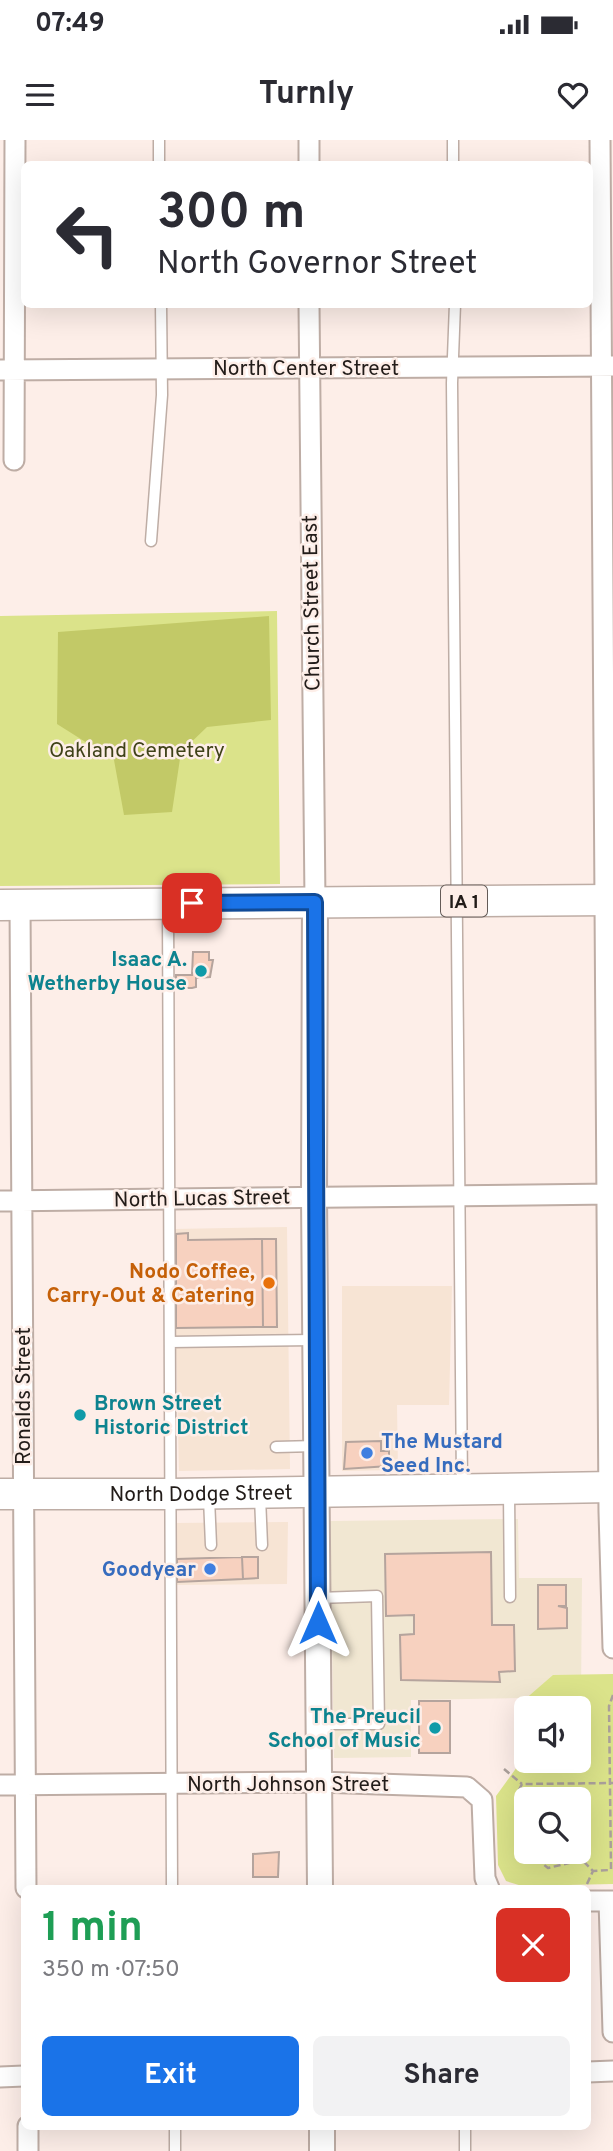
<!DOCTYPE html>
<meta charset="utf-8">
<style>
body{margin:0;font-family:Overpass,sans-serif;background:#f2f2f3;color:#2b2b33;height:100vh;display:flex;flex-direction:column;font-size:26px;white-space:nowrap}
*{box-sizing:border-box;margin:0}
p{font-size:23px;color:#7c7c81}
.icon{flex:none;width:38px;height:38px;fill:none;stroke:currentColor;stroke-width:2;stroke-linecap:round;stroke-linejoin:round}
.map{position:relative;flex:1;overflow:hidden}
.side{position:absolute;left:21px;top:1745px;width:570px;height:245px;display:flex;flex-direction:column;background:#fff;border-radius:10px;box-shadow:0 7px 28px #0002}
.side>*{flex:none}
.guide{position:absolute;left:21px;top:21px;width:572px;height:147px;border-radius:10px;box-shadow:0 7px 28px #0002;background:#fff;color:#2b2b33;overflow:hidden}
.fabs{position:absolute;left:514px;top:1556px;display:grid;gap:14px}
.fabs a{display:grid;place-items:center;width:77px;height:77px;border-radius:10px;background:#fff;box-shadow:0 7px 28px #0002;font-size:35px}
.pin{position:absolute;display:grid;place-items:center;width:60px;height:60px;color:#fff;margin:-30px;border-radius:14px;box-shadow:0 4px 10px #0006}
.me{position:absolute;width:77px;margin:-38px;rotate:0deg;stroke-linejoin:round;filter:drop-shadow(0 0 5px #0008)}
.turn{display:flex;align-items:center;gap:24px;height:147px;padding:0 21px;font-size:32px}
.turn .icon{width:91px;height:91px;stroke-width:2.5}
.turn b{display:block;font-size:49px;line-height:60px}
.round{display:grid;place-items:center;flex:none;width:74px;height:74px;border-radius:10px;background:#f2f2f3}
.summary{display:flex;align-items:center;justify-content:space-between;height:119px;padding:0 21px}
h1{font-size:42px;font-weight:700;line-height:52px;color:#1e9e55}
.cta{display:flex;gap:14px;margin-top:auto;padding:14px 21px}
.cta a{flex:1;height:80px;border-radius:10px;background:#1a73e8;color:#fff;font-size:28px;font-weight:700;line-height:80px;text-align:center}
.cta a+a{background:#f2f2f3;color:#2b2b33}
.status{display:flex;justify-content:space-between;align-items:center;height:49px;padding:0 35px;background:#fff;direction:ltr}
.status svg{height:19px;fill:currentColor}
header{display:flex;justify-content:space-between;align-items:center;height:91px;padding:0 21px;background:#fff;font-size:32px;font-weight:700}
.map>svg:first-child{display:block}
</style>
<div class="status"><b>07:49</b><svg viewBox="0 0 49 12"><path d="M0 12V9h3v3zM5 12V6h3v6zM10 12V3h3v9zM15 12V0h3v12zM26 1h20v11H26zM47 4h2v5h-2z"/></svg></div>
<header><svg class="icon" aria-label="menu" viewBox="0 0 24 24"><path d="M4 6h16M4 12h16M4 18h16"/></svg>Turnly<svg class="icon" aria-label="heart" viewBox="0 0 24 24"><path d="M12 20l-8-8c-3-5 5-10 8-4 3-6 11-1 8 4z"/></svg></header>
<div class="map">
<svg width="613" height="2011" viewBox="0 0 613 2011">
<rect width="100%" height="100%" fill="#fdeee8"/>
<path fill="#f7e4d4" d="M287 1087 290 1329 179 1331 173 1089Z
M342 1146H452L449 1265H397L398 1330 342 1331Z
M288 1382 287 1444 174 1445V1383Z"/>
<path fill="#f1e7d2" d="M518 1379 519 1438H582L581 1557 411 1560V1617L334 1618 330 1381Z"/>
<path fill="#dbe38a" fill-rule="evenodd" d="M277 471 280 744 0 746V476Z
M613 1534V1744L522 1746 506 1741 498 1725 496 1656 517 1627 515 1568 553 1535ZM579 1568V1620H527V1568ZM527 1659H579V1712H527Z"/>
<path fill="#c2c967" d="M269 476 271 580 207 587 181 612 172 672 124 675 114 620 57 584 58 492Z"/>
<path fill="#f7d1bf" stroke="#b5a49d" stroke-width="2" d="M193 812H209V820H213L210 837 196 838V847L192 848H176V835H192Z
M188 1093V1100L262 1099 263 1187 176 1188V1094Z
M262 1099H276L277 1187H263Z
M381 1301V1311H389V1326L344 1329 346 1302Z
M491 1412 492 1485H514L515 1531 499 1532 500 1542 401 1540 400 1495 414 1494V1475L386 1476 385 1414Z
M242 1417 243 1439 177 1442V1419Z
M242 1417H258V1438L243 1439Z
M538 1445H566V1466H558L567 1468V1488L538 1489Z
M419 1561H450V1613H419Z
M279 1712 278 1737H253V1714Z"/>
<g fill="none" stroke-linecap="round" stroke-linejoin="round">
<defs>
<path id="service" d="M159 0V24
M453 0V24
M455 164 452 243 462 1345
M151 401 162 255 161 164
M168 767 172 1748
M171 1202 314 1200
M276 1307 316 1306
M509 1353 510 1457
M260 1357 262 1405
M209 1358 211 1405
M318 1458 377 1456 379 1584H319
M175 1986V2011
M465 1986V2011"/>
<path id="minor" d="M309 0V24
M600 0 609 1372 613 1508
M309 164 315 762
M0 230 612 226
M14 320 15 0
M20 764 26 1748
M0 1061 613 1054
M0 1645 319 1642 467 1647 482 1660 485 1738 489 1748
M588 1761H609
M613 1761H609L613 1892
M588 1932 613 1931
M0 1937 24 1936
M28 1986V2011"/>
<path id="tertiary" d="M315 762 314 1057 320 1748
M322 1986V2011"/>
<g id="primary">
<path d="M0 765 613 760"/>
<path id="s1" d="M0 1354H170L613 1347"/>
</g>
</defs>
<use href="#service" stroke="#beada5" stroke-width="13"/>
<use href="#minor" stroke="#beada5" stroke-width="23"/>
<use href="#tertiary" stroke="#beada5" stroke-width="28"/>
<use href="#primary" stroke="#beada5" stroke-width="33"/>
<path stroke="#aba09b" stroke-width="2.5" stroke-dasharray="7 3.5" stroke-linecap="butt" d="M504 1629 522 1644
M527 1710 523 1697 525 1678 516 1656 522 1644 613 1643
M528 1712 548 1728 582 1720 593 1731 610 1730
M611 1729 609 1566 613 1555
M587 1744 593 1731"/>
<use href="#service" stroke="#fff" stroke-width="10"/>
<use href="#minor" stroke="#fff" stroke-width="19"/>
<use href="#tertiary" stroke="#fff" stroke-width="24"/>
<use href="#primary" stroke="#fff" stroke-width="30"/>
</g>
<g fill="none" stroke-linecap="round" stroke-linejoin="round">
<defs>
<path id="route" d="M192 763 315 762 318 1483"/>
</defs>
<use href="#route" stroke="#114b97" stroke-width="18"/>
<use href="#route" stroke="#1a73e8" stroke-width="12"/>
</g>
<g fill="#0f9aa8" stroke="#fdeee8" stroke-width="2.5">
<circle cx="201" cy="831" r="7"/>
<circle cx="80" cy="1275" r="7"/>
<circle cx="435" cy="1588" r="7"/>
</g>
<circle fill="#e8710a" stroke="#fdeee8" stroke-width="2.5" cx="269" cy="1143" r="7"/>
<g fill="#3f7fe0" stroke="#fdeee8" stroke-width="2.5">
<circle cx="367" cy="1313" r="7"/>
<circle cx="210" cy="1429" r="7"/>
</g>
<g text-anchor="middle" stroke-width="5" stroke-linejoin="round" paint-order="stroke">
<rect fill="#fdeee8" stroke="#645b57" stroke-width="2" x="441" y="745.5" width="46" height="31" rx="5"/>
<g font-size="19" font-weight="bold" fill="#221c19">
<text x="464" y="768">IA 1</text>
</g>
<g font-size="21" fill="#221c19" stroke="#fdeee8">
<text x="306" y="235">North Center Street</text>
<text transform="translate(311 463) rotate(-91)" y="7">Church Street East</text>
<text transform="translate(202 1058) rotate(-1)" y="7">North Lucas Street</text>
<text transform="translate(23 1256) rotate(-90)" y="7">Ronalds Street</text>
<text dy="7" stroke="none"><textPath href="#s1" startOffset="201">North Dodge Street</textPath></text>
<text x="288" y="1651">North Johnson Street</text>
</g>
<g font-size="21" fill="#3f4218" stroke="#fdeee8">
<text x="137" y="617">Oakland Cemetery</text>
</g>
<g font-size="21" font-weight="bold" fill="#0d838f" stroke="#fdeee8" text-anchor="end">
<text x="187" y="826">Isaac A.<tspan x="187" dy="24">Wetherby House</tspan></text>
<text x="94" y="1270" text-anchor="start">Brown Street<tspan x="94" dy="24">Historic District</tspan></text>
<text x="421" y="1583">The Preucil<tspan x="421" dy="24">School of Music</tspan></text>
</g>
<g font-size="21" font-weight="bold" fill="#c56008" stroke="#fdeee8" text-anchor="end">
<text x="255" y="1138">Nodo Coffee,<tspan x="255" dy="24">Carry-Out &amp; Catering</tspan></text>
</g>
<g font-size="21" font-weight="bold" fill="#366cbe" stroke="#fdeee8" text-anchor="start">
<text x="381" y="1308">The Mustard<tspan x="381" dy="24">Seed Inc.</tspan></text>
<text x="196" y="1436" text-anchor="end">Goodyear</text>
</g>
</g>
</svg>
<div class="fabs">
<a><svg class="icon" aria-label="sound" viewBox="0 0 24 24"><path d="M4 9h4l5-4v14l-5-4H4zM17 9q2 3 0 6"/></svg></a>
<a><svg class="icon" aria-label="search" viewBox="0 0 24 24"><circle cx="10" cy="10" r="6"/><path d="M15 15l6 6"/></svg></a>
</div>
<div class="pin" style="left:192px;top:763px;background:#d93025"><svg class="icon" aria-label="arrive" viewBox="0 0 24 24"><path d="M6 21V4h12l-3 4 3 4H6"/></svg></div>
<svg class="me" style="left:318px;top:1483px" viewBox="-20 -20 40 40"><path d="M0-17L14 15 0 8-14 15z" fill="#1a73e8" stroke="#fff" stroke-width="4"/></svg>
<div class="guide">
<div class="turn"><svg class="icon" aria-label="left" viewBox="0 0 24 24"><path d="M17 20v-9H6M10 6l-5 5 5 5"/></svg><div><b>300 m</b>North Governor Street</div></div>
</div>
<section class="side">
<div class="summary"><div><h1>1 min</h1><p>350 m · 07:50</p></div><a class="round" style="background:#d93025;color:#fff"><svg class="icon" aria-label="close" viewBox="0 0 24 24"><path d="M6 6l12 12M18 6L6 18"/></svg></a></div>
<div class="cta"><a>Exit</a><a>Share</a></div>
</section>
</div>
